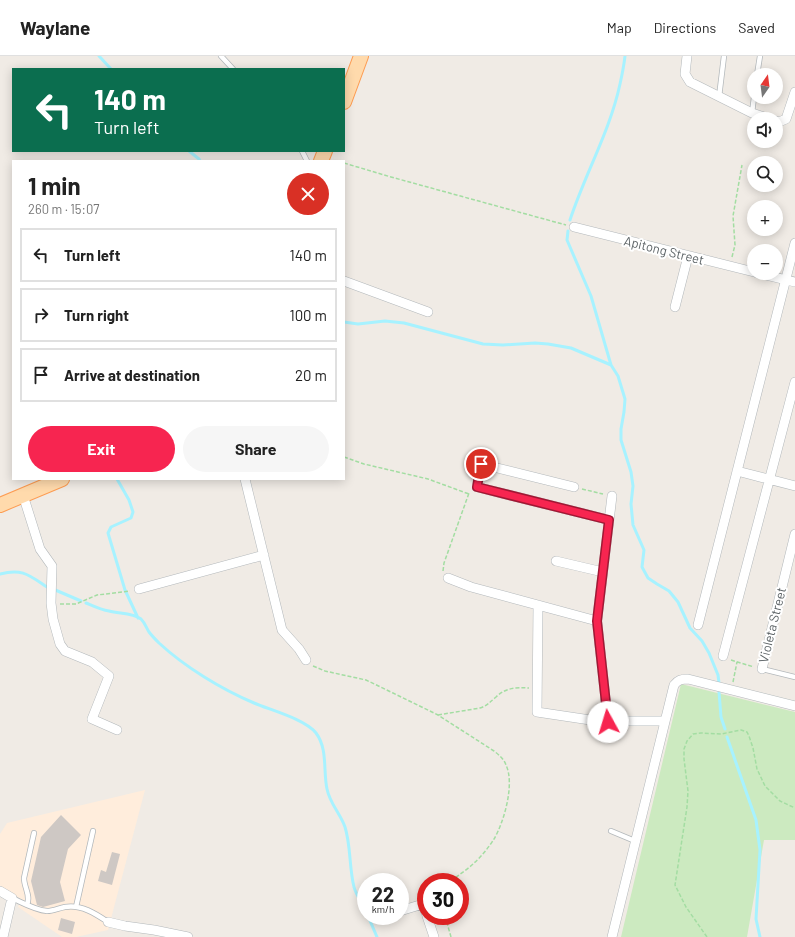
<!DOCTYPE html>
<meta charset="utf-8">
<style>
body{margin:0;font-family:Barlow,sans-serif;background:#f6f6f6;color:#222;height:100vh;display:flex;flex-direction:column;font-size:15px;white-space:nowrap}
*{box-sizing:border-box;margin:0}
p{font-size:13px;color:#767676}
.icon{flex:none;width:22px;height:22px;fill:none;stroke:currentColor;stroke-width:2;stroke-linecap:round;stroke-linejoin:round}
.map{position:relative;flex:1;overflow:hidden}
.details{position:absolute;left:12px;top:104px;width:333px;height:320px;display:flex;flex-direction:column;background:#fff;border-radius:0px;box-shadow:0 2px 10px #0003}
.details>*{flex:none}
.top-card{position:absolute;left:12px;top:12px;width:333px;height:84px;border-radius:0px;box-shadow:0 2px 10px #0003;background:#0b6e4f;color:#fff;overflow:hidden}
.needle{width:26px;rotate:14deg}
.tools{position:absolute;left:747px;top:12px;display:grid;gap:8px}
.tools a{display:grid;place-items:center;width:36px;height:36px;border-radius:50%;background:#fff;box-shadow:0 2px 10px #0003;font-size:20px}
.speed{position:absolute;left:357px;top:817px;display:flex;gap:8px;font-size:20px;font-weight:700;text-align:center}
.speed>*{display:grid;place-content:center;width:52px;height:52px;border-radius:50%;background:#fff;box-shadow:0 2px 10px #0003;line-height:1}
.speed small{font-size:10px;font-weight:400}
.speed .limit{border:6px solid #d22;background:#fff;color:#111}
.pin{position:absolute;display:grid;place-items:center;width:34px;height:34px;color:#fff;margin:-17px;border:2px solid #fff;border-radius:50%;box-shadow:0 1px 4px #0007}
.me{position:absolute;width:44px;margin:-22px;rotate:354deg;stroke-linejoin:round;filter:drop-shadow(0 0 3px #0008)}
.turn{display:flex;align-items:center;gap:14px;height:84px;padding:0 16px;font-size:18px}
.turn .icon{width:52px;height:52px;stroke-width:2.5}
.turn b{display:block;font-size:28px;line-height:34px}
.round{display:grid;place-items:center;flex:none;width:42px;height:42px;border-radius:21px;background:#f6f6f6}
.overview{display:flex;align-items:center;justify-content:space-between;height:68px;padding:0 16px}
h1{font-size:24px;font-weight:700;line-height:30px}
.cta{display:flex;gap:8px;margin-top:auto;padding:8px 16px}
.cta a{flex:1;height:46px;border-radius:24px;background:#f72550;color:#fff;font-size:16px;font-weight:700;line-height:46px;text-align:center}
.cta a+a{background:#f6f6f6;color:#222}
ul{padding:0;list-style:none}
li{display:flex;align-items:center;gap:12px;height:54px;margin:0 8px 6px;padding:0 8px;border:2px solid #e0e0e0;border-radius:0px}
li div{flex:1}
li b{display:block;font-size:15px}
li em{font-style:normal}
header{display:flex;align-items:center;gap:24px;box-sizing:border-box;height:56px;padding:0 20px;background:#fff;border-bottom:1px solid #e0e0e0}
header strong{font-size:19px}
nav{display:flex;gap:22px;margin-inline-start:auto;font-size:14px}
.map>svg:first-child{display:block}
</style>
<header>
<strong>Waylane</strong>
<nav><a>Map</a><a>Directions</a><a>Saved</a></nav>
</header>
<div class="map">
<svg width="795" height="881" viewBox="0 0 795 881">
<rect width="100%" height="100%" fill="#f0ebe5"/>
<path fill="#ffeddc" d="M145 734 108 874 76 881H62L18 851 21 843 0 830V778L7 767Z"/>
<path fill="#cceac0" d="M681 628 795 656V784H764L747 881H621Z"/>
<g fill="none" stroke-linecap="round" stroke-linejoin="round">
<path stroke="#a7f2ff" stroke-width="3" d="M99 0 111 13
M189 95 199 103 200 105
M570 164C585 118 610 75 620 28 622 19 624 9 625 0
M568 175 567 184 591 240 611 309 618 320 625 343 624 356 621 373V384L631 416 633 430 631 448 633 469 644 494 642 511 648 522 657 528 669 535 678 546 690 572 702 585 709 597 718 619 719 627
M344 266 358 268 385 265 404 267 483 288 503 289 535 287 548 288 571 292 611 309
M117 423 129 444 133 456 131 462 111 471 108 477 125 534 138 562
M0 518C22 512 29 519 47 531
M53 533 81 545
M86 547C93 550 101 554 109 555 119 558 132 556 141 563 145 567 146 571 149 576 152 580 156 584 159 587 185 611 221 633 254 647 270 654 305 663 316 677 328 693 323 715 327 733 330 748 340 757 345 771 351 790 349 811 354 831 356 839 362 847 366 855
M719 636 721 661 725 673
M727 681 756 764 760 794 756 863 760 881
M368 860 377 881"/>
</g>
<path fill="#cec8c4" d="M61 759 81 779 68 793 60 826 65 845 43 851 37 849 31 825 41 781Z
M112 796 120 798 112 829 98 825 101 814 106 816Z
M61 862 75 866 72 878 58 874Z"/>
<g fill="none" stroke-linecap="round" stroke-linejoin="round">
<defs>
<path id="service" d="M221 0 233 13
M757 19 760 0
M719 41 724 0
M752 57 754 41
M302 95 307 105
M762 613 795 621
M611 775 635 785
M12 842C23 847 35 854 47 855 53 855 59 852 65 851 81 848 96 858 108 866
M27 849C31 839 24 832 24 822L34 777
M76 851 93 775"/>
<path id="minor" d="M687 0 685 18 690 26 752 57 770 63
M776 65 779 66 786 63 795 36
M574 171 754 216
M757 217 795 226
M344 225 428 256
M675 251 688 200
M737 415 795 430
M245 423 282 574 299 593 306 604
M574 431 481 408 477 431 609 464
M23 439 40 493 52 510 51 547 53 563 60 588 65 595 92 606 109 620 92 663 117 674
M556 505 603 516
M448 522 471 531 597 565
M139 533 264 499
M538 549 537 656 597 665H664
M698 569 795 187
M723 600 795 326
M762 613 795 478
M608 666 597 565 612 440
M0 835 12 842 3 881
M400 855 423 848 426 857
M427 860 434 881
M108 866 125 870 154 874 188 881
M612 881 674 629C678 624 681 623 688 623L795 650"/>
<path id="primary" d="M344 46 361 0
M321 105 325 95
M0 449 62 423"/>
</defs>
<use href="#service" stroke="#b3b8bb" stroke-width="6"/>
<use href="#minor" stroke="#b3b8bb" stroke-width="10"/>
<use href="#primary" stroke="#fd9c52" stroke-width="16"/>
<path stroke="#a3dda2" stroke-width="1.5" stroke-dasharray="4 2" stroke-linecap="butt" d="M344 107 391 121 566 169
M732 201 735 189 733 160 742 109
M344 401 364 408 428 423 469 438
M582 433 603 438
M443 515 444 507 469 437
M60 548H76L97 539 130 535
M731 604 754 611
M313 610 325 615 366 624 393 637 438 659 494 695C499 699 504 703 506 709 515 728 504 766 494 783 489 791 481 801 474 807 467 814 458 819 450 826
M733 626 737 606
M438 659 480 652C487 650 490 646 496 641 505 632 516 631 529 632
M445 860 451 881
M707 881 686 851 675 829 687 751 688 735 684 703V693L687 685 693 678 701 677 721 678 741 674 747 676 749 680 753 692 757 713 765 730 780 745 795 752"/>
<use href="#service" stroke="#fff" stroke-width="4.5"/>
<use href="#minor" stroke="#fff" stroke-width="9"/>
<use href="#primary" stroke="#ffdaac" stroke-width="14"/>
</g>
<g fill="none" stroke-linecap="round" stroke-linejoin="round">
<defs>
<path id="route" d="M481 408 477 431 609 464 597 565 608 666"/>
</defs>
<use href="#route" stroke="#a11834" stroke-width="10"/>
<use href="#route" stroke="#f72550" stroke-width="7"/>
</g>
<g text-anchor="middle" stroke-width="4" stroke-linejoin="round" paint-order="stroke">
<g font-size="13" fill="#5d6467" stroke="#fff">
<text transform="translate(664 194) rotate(14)" y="5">Apitong Street</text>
<text transform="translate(772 569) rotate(-76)" y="5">Violeta Street</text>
</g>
</g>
</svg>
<div class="tools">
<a><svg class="needle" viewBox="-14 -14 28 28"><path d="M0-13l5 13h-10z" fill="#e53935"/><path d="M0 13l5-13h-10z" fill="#767676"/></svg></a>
<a><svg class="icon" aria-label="sound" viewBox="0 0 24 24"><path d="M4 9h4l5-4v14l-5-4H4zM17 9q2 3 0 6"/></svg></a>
<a><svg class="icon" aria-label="search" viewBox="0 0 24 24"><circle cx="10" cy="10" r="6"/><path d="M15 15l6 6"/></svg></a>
<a>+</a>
<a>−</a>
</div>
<div class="speed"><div>22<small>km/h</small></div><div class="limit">30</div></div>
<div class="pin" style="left:481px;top:408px;background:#d93025"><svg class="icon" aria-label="arrive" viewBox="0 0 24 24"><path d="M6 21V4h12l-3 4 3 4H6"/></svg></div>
<svg class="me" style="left:608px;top:666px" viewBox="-20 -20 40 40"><circle r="19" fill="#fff"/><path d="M0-13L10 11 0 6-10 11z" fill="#f72550"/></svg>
<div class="top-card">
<div class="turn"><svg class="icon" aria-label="left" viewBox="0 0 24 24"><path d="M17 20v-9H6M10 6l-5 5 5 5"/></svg><div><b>140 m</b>Turn left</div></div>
</div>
<section class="details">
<div class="overview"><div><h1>1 min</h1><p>260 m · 15:07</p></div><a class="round" style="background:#d93025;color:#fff"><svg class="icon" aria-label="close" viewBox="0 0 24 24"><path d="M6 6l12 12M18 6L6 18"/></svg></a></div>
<ul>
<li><svg class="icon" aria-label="left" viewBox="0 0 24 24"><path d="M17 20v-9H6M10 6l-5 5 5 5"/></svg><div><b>Turn left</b></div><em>140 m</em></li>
<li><svg class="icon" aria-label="right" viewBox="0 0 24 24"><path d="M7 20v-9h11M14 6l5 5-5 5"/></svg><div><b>Turn right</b></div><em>100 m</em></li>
<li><svg class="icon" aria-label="arrive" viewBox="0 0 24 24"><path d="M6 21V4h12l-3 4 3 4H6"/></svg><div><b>Arrive at destination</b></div><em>20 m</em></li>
</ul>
<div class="cta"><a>Exit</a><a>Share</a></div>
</section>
</div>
